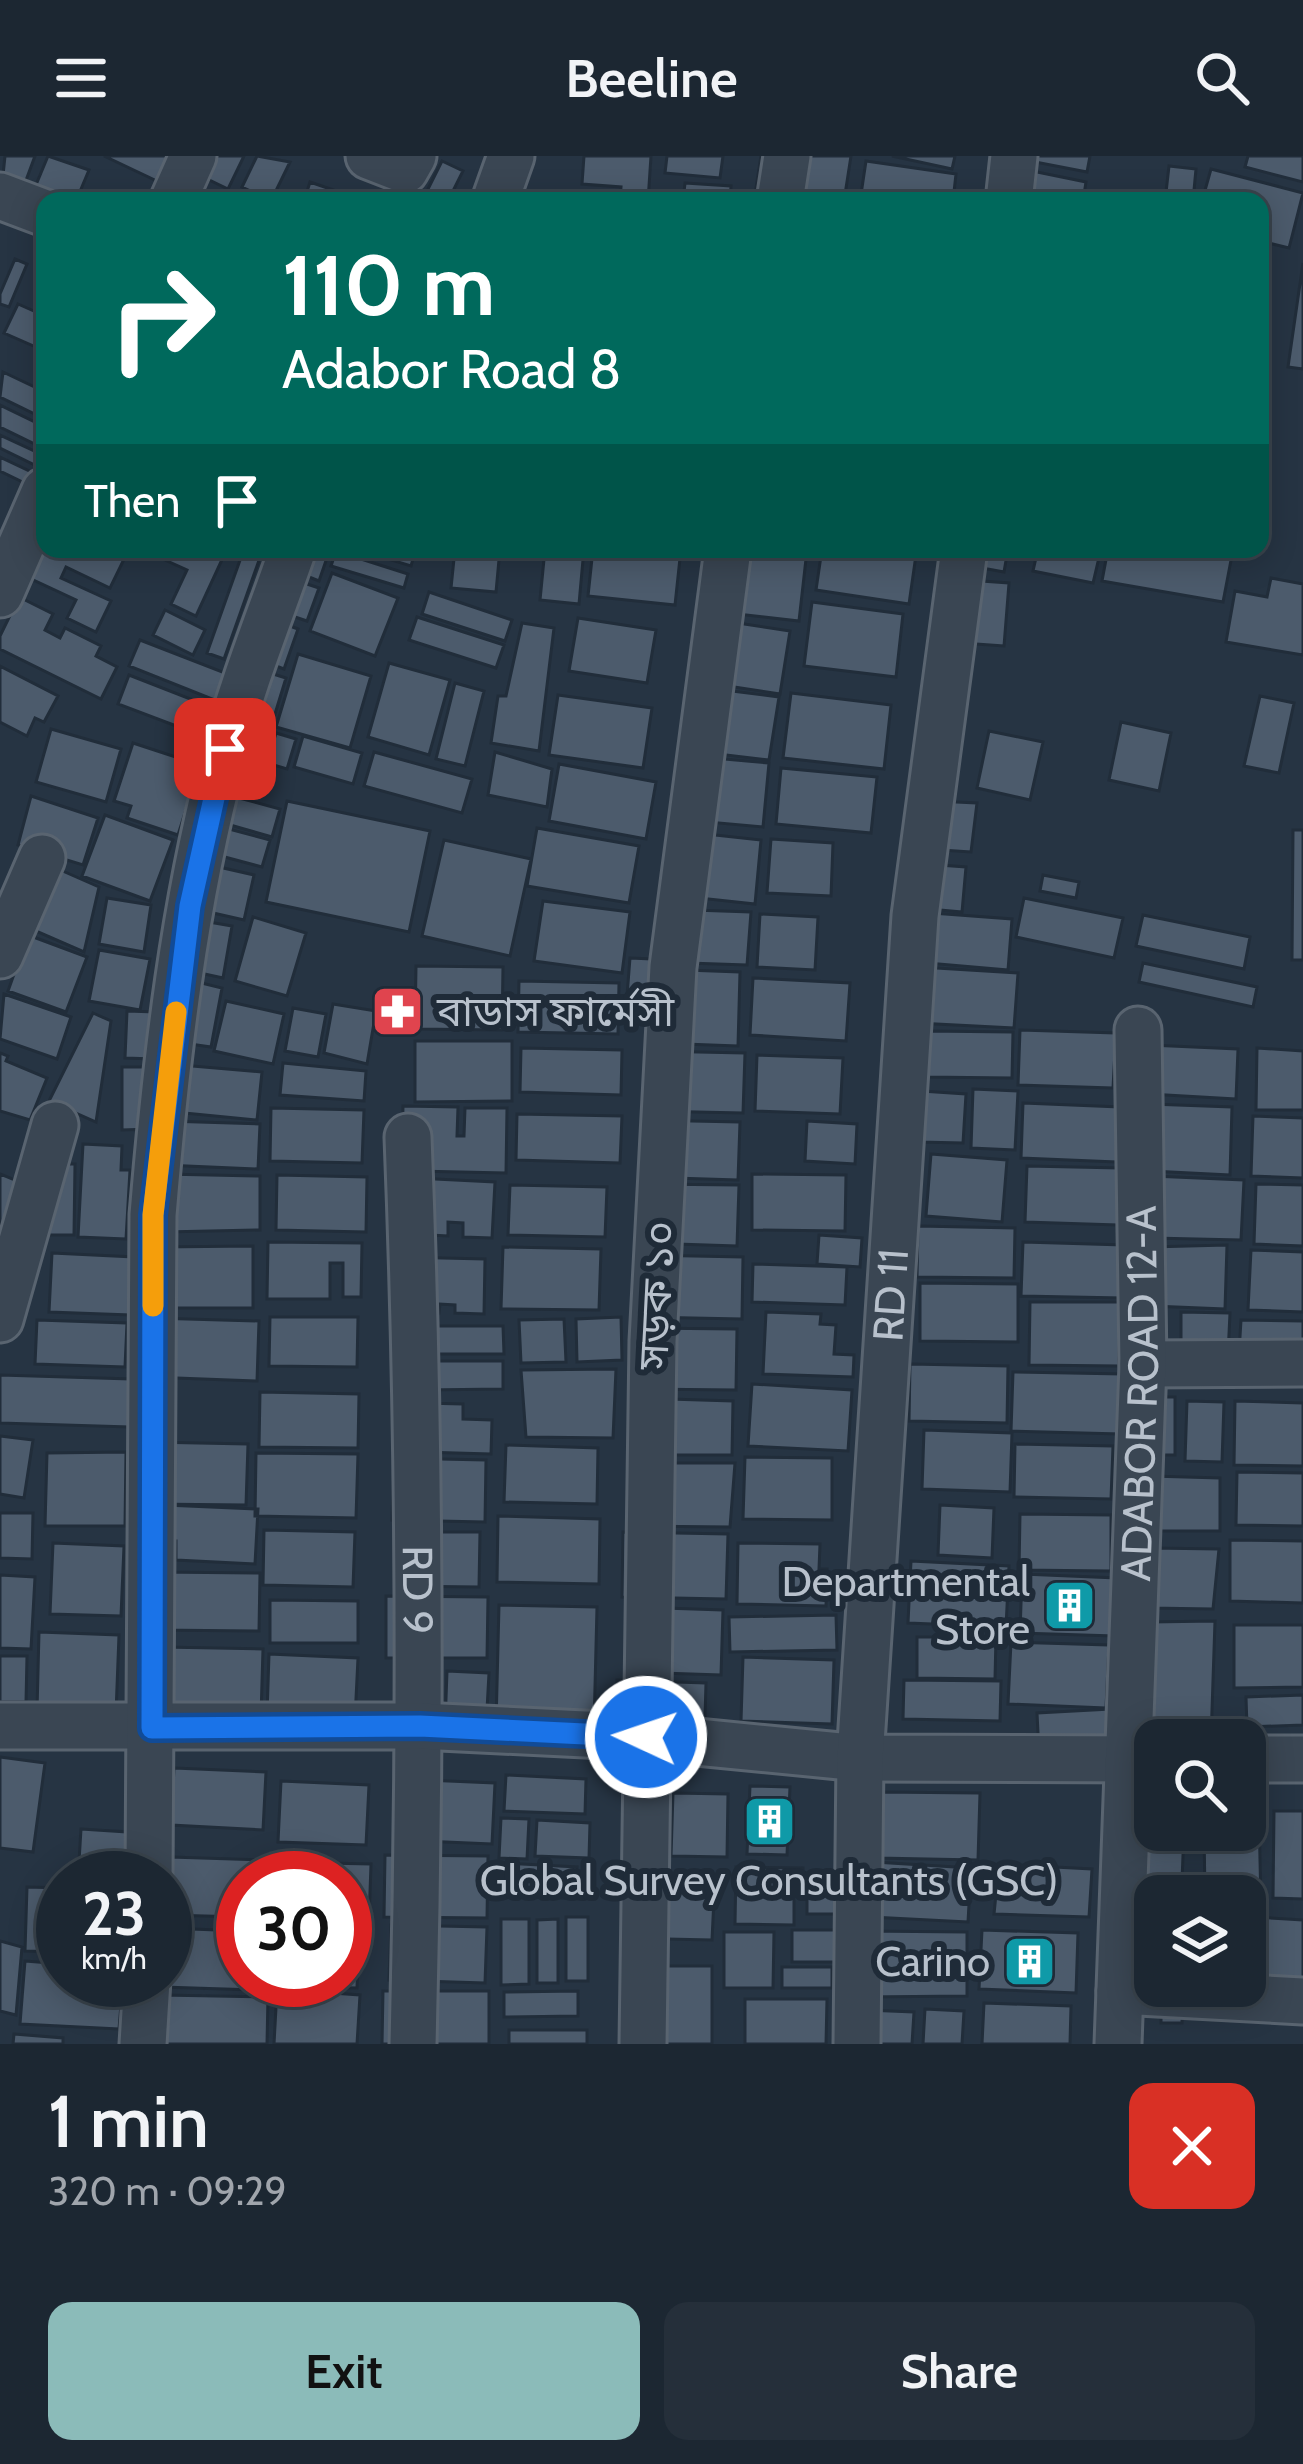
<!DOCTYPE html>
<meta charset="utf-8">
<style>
body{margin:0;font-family:Cabin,"Noto Sans Bengali",sans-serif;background:#252f3a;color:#f1f3f6;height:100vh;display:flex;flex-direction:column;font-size:45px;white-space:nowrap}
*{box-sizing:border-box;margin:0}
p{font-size:39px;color:#a0a5ac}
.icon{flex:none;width:66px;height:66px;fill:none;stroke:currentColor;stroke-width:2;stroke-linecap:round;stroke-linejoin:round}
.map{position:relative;height:1888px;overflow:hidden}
.drawer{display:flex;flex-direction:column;background:#1c2732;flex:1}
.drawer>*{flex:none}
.hud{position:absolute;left:36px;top:36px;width:1233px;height:366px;border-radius:24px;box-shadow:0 6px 30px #0003,0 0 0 3px #3a444d;background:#00695c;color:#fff;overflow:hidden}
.fabs{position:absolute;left:1134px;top:1563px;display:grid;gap:24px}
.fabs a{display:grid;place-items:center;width:132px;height:132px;border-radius:24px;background:#1c2732;box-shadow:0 6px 30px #0003,0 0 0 3px #3a444d;font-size:60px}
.speed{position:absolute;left:36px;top:1695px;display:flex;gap:24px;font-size:60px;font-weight:700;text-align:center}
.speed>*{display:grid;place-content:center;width:156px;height:156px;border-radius:50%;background:#1c2732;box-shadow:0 6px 30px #0003,0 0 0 3px #3a444d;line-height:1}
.speed small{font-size:30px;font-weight:400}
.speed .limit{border:18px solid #d22;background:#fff;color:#111}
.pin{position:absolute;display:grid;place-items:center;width:102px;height:102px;color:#fff;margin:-51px;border-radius:24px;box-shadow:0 6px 18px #0006}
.me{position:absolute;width:132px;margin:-66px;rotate:273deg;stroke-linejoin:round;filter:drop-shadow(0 0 9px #0008)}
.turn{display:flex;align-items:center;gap:42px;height:252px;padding:0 48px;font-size:54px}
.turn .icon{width:156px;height:156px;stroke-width:2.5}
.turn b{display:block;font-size:84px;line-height:102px}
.then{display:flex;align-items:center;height:114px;padding:0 48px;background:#0003;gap:24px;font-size:45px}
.round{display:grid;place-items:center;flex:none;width:126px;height:126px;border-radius:24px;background:#252f3a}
.summary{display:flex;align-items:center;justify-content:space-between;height:204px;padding:0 48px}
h1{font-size:72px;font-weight:600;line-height:90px}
.action{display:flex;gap:24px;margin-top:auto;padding:24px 48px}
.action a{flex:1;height:138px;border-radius:24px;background:#8bbbb9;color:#111;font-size:48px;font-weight:600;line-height:138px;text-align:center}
.action a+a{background:#252f3a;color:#f1f3f6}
header{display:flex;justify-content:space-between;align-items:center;height:156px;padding:0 48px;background:#1c2732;font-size:54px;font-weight:600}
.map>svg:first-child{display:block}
</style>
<header><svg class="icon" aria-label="menu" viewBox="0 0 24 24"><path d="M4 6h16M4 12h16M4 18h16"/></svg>Beeline<svg class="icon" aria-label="search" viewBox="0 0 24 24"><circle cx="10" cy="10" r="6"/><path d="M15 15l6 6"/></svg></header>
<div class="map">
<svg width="1303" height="1888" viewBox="0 0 1303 1888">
<rect width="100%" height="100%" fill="#263443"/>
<path fill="#4c5b6c" stroke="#212d3a" stroke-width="3" d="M5 0H35L15 54 0 48Z
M48 0 89 14 76 45H45L21 65Z
M104 0H170L159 26Z
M208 0H244L228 33 199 19Z
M257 0 290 6 271 45 242 31Z
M584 0H651L648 45H620L621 31 582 28Z
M667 0H723L720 22 665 17Z
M761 0H851L844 45H754Z
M892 0H955L952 13Z
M1004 0H1090L1087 16Z
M1248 0H1303V26L1245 11Z
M442 5 463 15 448 45H422Z
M866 5 956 18 953 45H860Z
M997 8 1086 26 1083 45H991Z
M1169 10 1196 13 1193 45H1165Z
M1211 13 1303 37 1289 92 1260 85V45H1202Z
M310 26 365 45H304Z
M685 27 731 30 730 45H683Z
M15 103 27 108 9 151 0 148V138Z
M1303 107V213L1288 211Z
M18 148 45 160V195L4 177Z
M3 216 45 236V263L0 241Z
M0 249 45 271V293L0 271Z
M0 279 45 300V314L0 292Z
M0 301 42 321 37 333 0 315Z
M45 384V393H129L110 432 66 411 61 422 111 445 96 476 67 462 76 444 27 421Z
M157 393 226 395 196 460 171 448 187 414 154 399Z
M244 393H263L224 503 207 497Z
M314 393H330L319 425 304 419Z
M355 393H416L411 410Z
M455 393H500L496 436 451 432Z
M545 393H584L579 448 540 444Z
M593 393H681L675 449 588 440Z
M719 393 806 403 799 465 702 454Z
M822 393 916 399 909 448 816 434Z
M958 393H1008L1004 416 955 407Z
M1038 393H1101L1093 427 1033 415Z
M1108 393H1200L1232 399 1223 446 1102 425Z
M336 395 408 418 404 432 331 410Z
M332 417 398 442 375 500 310 475Z
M1271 422 1303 428V499L1226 486 1235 435 1267 441Z
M953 423 1009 427 1004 490 948 486Z
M295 424 319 432 307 465 283 457Z
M429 436 512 464 505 485 422 458Z
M19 441 53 458 45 474 60 482 65 472 101 490 96 500 117 511 101 543 0 493V480Z
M812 446 903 458 896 521 804 510Z
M165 454 205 474 193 499 153 479Z
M417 461 504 489 496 512 409 484Z
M698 461 790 475 780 538 688 524Z
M578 462 656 474 647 527 569 515Z
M274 464 298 473 284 513 260 504Z
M522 467 554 472 539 595 491 587 498 540H506Z
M140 484 238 522 227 549 129 510Z
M298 498 371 520 350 592 276 571Z
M389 507 450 524 429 599 368 581Z
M0 510 58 540 44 566 35 562 27 580 0 566Z
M270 517 286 522 263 597 246 592Z
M129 519 211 551 200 579 118 548Z
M455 527 484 535 465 610 436 603Z
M692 530 779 541 769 604 684 594Z
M791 537 891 549 884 613 783 602Z
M558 539 652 552 643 612 549 599Z
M1260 540 1294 547 1279 617 1244 610Z
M1121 566 1171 577 1159 635 1109 624Z
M51 573 121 593 106 646 36 626Z
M989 575 1043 586 1030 644 977 632Z
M276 577 296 583 287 613 267 607Z
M303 580 362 597 353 628 294 611Z
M133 587 200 609 178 679 127 662 131 650 114 645Z
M374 596 472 623 462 657 364 630Z
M495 596 552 613 547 651 488 639Z
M680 599 769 607 763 671 674 663Z
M559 608 656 626 646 683 549 665Z
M781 612 877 621 871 677 776 668Z
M224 638 280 653 272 681 216 665Z
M31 640 98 662 83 709 18 689Z
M914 644 977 647 971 696 911 692Z
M287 645 430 675 409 776 266 746Z
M105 659 173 684 150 745 82 720Z
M214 669 270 684 262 711 206 696Z
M537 672 639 690 629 747 527 730Z
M1293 674H1303V804H1292Z
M706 678 761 684 755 748 699 742Z
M771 683 833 687 831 740 767 737Z
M444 684 531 703 510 800 422 780Z
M188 704 254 719 244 764 178 749Z
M911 707 966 711 962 756 907 751Z
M49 709 99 731 84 796 22 769Z
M1043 719 1079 726 1076 742 1040 735Z
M107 742 151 749 144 796 99 788Z
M1024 742 1123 762 1114 802 1016 781Z
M543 745 630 756 622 817 534 805Z
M693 754 751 756 747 809 688 807Z
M932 757 1012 763 1008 814 927 807Z
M760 758 818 761 815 814 757 811Z
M1143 759 1250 781 1244 813 1136 790Z
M180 761 232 770 223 822 177 812Z
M253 761 306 777 287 840 235 825Z
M28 779 87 801 66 856 8 835Z
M99 794 150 803 140 854 89 845Z
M630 802 652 803 649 842 627 840Z
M1143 807 1257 831 1253 851 1139 826Z
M416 810 503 811 502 874 415 873Z
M920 811 1018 817 1014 872 917 867Z
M658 813 740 816 738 890 657 887Z
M177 821 222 832 211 891 176 886Z
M753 822 850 827 846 885 750 879Z
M519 825 619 827 618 878 518 876Z
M4 838 71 861 57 903 0 883Z
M226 845 284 858 273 908 214 895Z
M333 848 376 855 367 908 324 897Z
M293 852 326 858 318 901 285 895Z
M127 855 156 856 155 903 125 902Z
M93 857 111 865 96 966 49 945Z
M1020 874 1116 877 1113 932 1018 929Z
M926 875 1013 876 1012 922 924 921Z
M415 885H512V945L415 946Z
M1149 889 1238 893 1236 943 1149 938Z
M521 892 622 894 621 939 520 936Z
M1257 892 1303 895V954H1256Z
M652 895 745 897 743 957 650 955Z
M0 897 8 900 6 905 47 922 30 964 0 955Z
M757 899 843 902 840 958 755 955Z
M283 907 366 915 364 945 280 939Z
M169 908 262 916 257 964 164 955Z
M122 911H151L150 973 122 974Z
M973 933 1018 935 1015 994 971 992Z
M921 935 966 938 963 987 919 986Z
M1023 947 1120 951 1117 1006 1021 1002Z
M1150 948 1232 951 1230 1019 1151 1015Z
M403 950 458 951 457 980H464L465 952H507L506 1017 415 1015 402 1002Z
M271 952 364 954 362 1007 270 1005Z
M517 958 622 960 620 1007 516 1004Z
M1253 960 1303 962V1022L1251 1020Z
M644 964 740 966 738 1024 642 1021Z
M166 965 260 968 258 1013 164 1009Z
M807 965 857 968 855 1008 805 1005Z
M83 988 122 990 121 1014H130L126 1083 78 1081Z
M931 998 1007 1004 1002 1066 926 1060Z
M50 1008H75L74 1079H49Z
M1027 1010 1120 1012 1118 1069 1025 1066Z
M0 1018 32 1031 10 1083 0 1079Z
M163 1018 260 1020V1074L164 1076Z
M752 1018 846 1019 845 1075 752 1074Z
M277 1019 367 1021 366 1076 276 1074Z
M1152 1020 1244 1024 1241 1084 1152 1082Z
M415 1022 495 1026 492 1082 463 1081V1067L448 1066V1080L412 1078Z
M648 1028 739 1029 737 1090 646 1087Z
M1256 1028 1303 1029V1090L1254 1088Z
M510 1029 607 1031 605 1081 508 1079Z
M918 1070 1015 1072 1014 1122 917 1121Z
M819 1079 862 1082 860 1111 817 1108Z
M268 1086 362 1087 361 1141H343V1107H330V1143H267Z
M1023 1086 1124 1089 1123 1142 1021 1140Z
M1227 1089 1225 1153 1152 1150 1150 1091Z
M253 1090V1152H157L158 1091Z
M503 1091 601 1093 599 1154 501 1153Z
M1251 1094 1303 1096V1156L1248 1154Z
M52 1097 134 1101 131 1159 49 1156Z
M644 1099 743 1101 742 1163 643 1161Z
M400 1101 485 1103 484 1158 455 1157V1149L440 1148 439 1157 399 1156Z
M753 1108 847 1111 845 1149 752 1146Z
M920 1127 1018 1128V1186L920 1185Z
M1030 1146H1120L1119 1210 1029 1209Z
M766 1156 821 1158 820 1168 836 1169 834 1198 854 1199 853 1221 763 1218Z
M1181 1156 1230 1157 1228 1199H1181Z
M270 1161H358L357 1211 269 1210Z
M621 1161 622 1204 577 1206 576 1163Z
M152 1162 259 1165 257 1225 150 1221Z
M564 1163 566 1206 521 1207 519 1164Z
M37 1164 127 1167 125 1211 35 1208Z
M1241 1164 1303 1165V1198L1239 1197Z
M424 1170H503L504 1198H424Z
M641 1172 737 1173 736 1234 640 1233Z
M423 1205H503V1233L423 1234Z
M910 1208 1008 1210 1007 1267 909 1265Z
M616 1213 613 1282 526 1281 521 1214Z
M1013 1216 1123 1218 1121 1278 1011 1275Z
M0 1219 131 1223 130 1271 0 1267Z
M752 1228 852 1234 848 1295 748 1290Z
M260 1236 359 1238 358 1292 259 1291Z
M1147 1241H1175V1299H1147Z
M636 1242 733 1245 732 1299H634Z
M1187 1245 1224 1246 1222 1306 1185 1305Z
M1235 1245 1303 1247V1310L1234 1309Z
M422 1247 463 1248V1263L492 1264 491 1298 421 1296Z
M924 1274 1012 1277 1010 1336 922 1333Z
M0 1280 33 1284 24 1342 0 1338Z
M149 1286 248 1288 246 1349 148 1348Z
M1015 1288 1113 1290 1111 1343 1014 1341Z
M506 1289 598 1292 597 1348 504 1346Z
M126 1296 125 1370H45L47 1297Z
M256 1297 358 1298 356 1362 255 1360Z
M745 1301 832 1302V1364L743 1363Z
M394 1302 486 1304 485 1366 392 1364Z
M634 1307H735L730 1371 632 1370Z
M1237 1316 1303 1317V1370L1236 1369Z
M1150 1320 1220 1322V1375H1150Z
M165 1349 258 1353 255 1408 176 1404V1385L163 1384Z
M940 1349 994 1352 992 1402 938 1399Z
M0 1357H33L32 1403 0 1402Z
M1020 1358 1111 1359V1415L1019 1414Z
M498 1360 600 1363 599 1428 497 1426Z
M264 1374 355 1376 353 1431 263 1429Z
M396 1376H480L479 1431 395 1430Z
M623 1376 728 1378 726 1443 622 1441Z
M1230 1384 1303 1385V1447L1230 1445Z
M53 1387 124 1390 121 1460 50 1458Z
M738 1387 820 1388 819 1413H827L826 1450 737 1448Z
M1151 1392 1219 1393 1213 1453 1149 1452Z
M911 1405 1009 1410 1006 1471 908 1467Z
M157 1416 260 1417 259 1475 156 1474Z
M1022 1418 1117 1422 1115 1480 1020 1477Z
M0 1419 35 1421 31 1493 0 1492Z
M386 1440 488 1441 487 1502H386Z
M270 1444 358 1445V1487H270Z
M499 1449 597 1451 594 1571 496 1569Z
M633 1451 723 1454 721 1519 631 1516Z
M836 1459 837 1494 730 1496 729 1461Z
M1215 1465 1211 1584 1144 1586 1150 1466Z
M1234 1469H1303V1531L1234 1532Z
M39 1476 119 1479 116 1557 37 1555Z
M917 1481H996L995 1523 917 1522Z
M1011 1486 1109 1489 1106 1552 1008 1548Z
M161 1491 263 1493 261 1560 159 1557Z
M269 1498 358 1502 355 1563 267 1559Z
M0 1500H27L26 1546H0Z
M743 1501 834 1504 832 1568 741 1565Z
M447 1515 489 1517 486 1572 445 1570Z
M617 1524 706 1527 704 1596 615 1594Z
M904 1524 1001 1525 1000 1565 903 1563Z
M1303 1539V1569L1247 1571 1246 1541Z
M1111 1553 1113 1592 1039 1596 1037 1557Z
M0 1601 45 1607 33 1696 0 1692Z
M174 1612 266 1616 263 1674 171 1669Z
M506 1619 586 1623 585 1658 504 1655Z
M402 1623 495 1627 492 1688 399 1684Z
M1138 1624 1155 1625V1674H1184L1182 1725 1133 1727Z
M281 1625 369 1629 366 1689 278 1686Z
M750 1630 790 1631 787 1699 747 1698Z
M879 1636 980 1637 978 1704 877 1702Z
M673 1637 728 1638 727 1701 671 1700Z
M1274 1655H1303V1743L1273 1742Z
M1259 1657 1261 1750H1245V1740H1205L1204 1674H1245V1658Z
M501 1662 529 1663 527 1703 499 1702Z
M537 1664 590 1667 589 1702 535 1700Z
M81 1673 127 1676 123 1722H78Z
M385 1699 488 1700 487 1762 384 1761Z
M170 1701 266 1704 265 1722H243V1761L167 1759Z
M279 1706 371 1708 369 1765H345V1722H279Z
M874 1706 971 1712 968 1766 871 1761Z
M505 1707 577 1711 576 1743 503 1739Z
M999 1708 1092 1713 1089 1761 994 1758Z
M736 1711 803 1712V1738H794V1769L735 1768Z
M622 1719 715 1721 712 1784 621 1782Z
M807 1726H852L851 1758H807Z
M27 1731 63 1732V1796L25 1795Z
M1135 1741H1155V1830H1183L1182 1867H1161V1848H1142Z
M566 1761H588V1825H566Z
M1254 1761 1303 1764V1861L1249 1859Z
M501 1763H529V1828L501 1829Z
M558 1763V1827H537V1764Z
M391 1769 487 1771 485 1827 389 1824Z
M165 1772 243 1775V1824H259V1834L162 1831Z
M345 1774H359L357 1832 270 1830V1824H345Z
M792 1774H837V1806H792Z
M982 1774 1078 1777 1076 1837 979 1833Z
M863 1775 967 1776V1840L862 1841Z
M724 1776H774L773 1832H724Z
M0 1785 22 1791 16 1859 0 1855Z
M25 1805 63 1808V1824H123L119 1873 20 1868Z
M647 1810H712V1888H620V1834H647Z
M782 1811H832V1832H782Z
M277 1833 360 1839 357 1888H274Z
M383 1835H489V1888H382Z
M578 1835V1860L504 1861V1836Z
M161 1839 268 1841 267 1888H160Z
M745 1843H827L826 1888H745Z
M984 1847 1071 1850 1070 1888H982Z
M925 1853 964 1855 962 1888H923Z
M866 1854 914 1856 912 1888H864Z
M509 1874H587V1888H509Z
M14 1878 63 1882V1888H13Z"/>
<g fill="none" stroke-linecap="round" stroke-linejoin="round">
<defs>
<g id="minor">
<path d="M369 0 405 14 413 0"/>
<path d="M0 40 45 57"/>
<path d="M173 45 193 0"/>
<path d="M495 45 511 0"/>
<path d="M780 45 787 0"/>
<path d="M1009 45 1014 0"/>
<path d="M0 438 45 335"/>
<path d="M0 799 42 702"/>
<path id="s1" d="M408 981C420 1283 421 1585 413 1888"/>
<path d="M0 1163 55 969"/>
<path d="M1143 1208 1303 1207"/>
<path d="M0 1570H420L646 1581 860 1602 1155 1603"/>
<path d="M1245 1603H1303"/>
<path d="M149 1722 153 1059C166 904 184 745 225 594 243 526 270 460 293 393"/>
<path d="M1120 1835 1303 1845"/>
<path d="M143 1888 147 1824"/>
<path d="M643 1888 653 1185 673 811 728 393"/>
<path id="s2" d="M857 1888 860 1602 915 760 964 393"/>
<path id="s3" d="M1118 1888 1143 1208 1138 874"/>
</g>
</defs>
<use href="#minor" stroke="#596470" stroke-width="51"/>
<use href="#minor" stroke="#3a4653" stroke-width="45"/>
</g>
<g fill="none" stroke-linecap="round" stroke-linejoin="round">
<defs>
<path id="route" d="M225 593 190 750 153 1059 152 1572 420 1570 646 1581"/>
</defs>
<use href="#route" stroke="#114b97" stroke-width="30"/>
<use href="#route" stroke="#1a73e8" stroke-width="21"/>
<path stroke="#f59e0b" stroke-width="21" d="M153 1150V1059L176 856"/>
</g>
<defs>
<symbol id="pharmacy-square" viewBox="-11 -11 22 22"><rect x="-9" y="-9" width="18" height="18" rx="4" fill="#e0444e" stroke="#1f2b38"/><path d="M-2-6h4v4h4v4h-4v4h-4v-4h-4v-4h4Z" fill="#fff"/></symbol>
<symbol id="building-square" viewBox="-11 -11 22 22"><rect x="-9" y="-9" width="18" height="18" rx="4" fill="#0f9aa8" stroke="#1f2b38"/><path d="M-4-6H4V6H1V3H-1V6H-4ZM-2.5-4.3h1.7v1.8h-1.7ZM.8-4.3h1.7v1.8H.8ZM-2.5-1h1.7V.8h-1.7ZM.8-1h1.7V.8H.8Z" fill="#fff"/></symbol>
</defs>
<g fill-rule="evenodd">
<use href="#pharmacy-square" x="368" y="826" width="59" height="59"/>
<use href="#building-square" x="1040" y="1420" width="59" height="59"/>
<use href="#building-square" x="740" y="1636" width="59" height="59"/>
<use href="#building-square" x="1000" y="1776" width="59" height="59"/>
</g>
<g text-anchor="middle" stroke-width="12" stroke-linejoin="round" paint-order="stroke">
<g font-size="42" fill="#b8c1cc" stroke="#1f2b38" text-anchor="end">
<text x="437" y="870" text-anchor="start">বাডাস ফার্মেসী</text>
<text x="1030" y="1440">Departmental<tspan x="1030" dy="48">Store</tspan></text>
<text x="769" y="1739" text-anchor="middle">Global Survey Consultants (GSC)</text>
<text x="990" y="1820">Carino</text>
</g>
<g font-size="42" fill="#b8c1cc" stroke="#1f2b38">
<text transform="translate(656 1139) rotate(-87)" y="15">সড়ক ১০</text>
<text dy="15" stroke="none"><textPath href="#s2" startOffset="750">RD 11</textPath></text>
<text dy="15" stroke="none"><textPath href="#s3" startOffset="651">ADABOR ROAD 12-A</textPath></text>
<text dy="15" stroke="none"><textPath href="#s1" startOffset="453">RD 9</textPath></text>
</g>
</g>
</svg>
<div class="fabs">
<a><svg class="icon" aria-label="search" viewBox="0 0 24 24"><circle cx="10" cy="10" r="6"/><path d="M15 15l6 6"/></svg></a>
<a><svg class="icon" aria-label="layers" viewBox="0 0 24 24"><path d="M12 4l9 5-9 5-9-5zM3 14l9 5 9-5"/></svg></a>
</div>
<div class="speed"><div>23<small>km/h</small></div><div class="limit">30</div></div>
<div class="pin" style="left:225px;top:593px;background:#d93025"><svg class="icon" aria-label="arrive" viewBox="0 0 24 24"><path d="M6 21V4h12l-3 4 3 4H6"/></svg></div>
<svg class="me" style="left:646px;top:1581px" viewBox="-20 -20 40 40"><circle r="17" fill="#1a73e8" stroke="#fff" stroke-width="3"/><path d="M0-11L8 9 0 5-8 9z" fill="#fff"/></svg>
<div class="hud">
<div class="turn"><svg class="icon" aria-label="right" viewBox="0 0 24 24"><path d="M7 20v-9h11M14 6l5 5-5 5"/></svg><div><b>110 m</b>Adabor Road 8</div></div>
<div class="then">Then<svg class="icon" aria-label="arrive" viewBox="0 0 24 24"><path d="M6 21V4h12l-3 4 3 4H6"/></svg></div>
</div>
</div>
<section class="drawer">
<div class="summary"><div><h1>1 min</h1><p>320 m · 09:29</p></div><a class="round" style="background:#d93025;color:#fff"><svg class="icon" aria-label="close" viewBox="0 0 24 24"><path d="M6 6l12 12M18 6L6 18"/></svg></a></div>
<div class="action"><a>Exit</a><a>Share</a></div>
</section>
